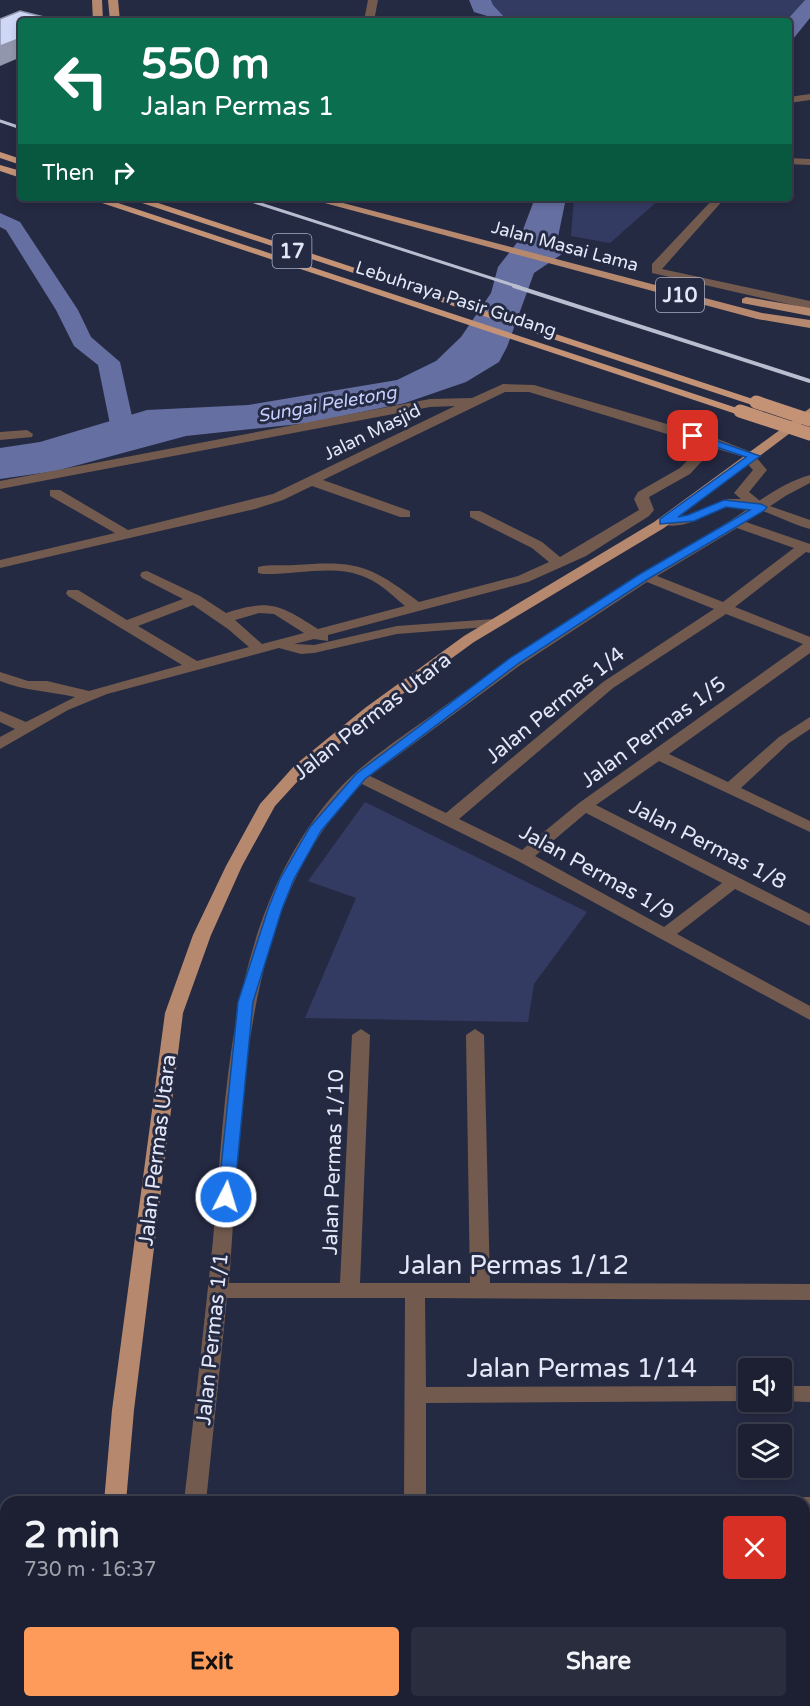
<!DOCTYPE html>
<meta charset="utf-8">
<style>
body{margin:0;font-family:"Varela Round",sans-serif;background:#292d3e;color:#f1f3f6;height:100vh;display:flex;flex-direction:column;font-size:22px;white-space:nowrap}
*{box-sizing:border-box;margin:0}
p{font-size:20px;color:#a0a3ac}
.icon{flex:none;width:33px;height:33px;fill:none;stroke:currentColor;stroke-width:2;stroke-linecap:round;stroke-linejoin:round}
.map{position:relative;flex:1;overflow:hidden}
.sheet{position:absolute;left:0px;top:1496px;width:810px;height:212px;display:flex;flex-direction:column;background:#1c2032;border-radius:18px 18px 0 0;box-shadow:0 3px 9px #0003,0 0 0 2px #3a3e4d}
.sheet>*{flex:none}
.banner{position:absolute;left:18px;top:18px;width:774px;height:183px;border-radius:6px;box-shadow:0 3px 9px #0003,0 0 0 2px #3a3e4d;background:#0b6e4f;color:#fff;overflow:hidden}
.controls{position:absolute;left:738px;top:1358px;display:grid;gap:12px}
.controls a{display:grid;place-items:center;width:54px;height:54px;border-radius:6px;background:#1c2032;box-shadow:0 3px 9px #0003,0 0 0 2px #3a3e4d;font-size:30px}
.pin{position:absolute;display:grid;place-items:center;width:51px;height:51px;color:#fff;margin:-26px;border-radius:12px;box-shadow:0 3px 9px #0006}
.me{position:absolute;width:66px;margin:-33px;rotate:5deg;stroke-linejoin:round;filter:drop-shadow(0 0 4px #0008)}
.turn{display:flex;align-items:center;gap:21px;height:126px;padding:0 24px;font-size:27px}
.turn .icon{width:78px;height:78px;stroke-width:2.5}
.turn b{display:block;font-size:42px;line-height:51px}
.then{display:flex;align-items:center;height:57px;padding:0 24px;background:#0003;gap:12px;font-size:22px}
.round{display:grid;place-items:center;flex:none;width:63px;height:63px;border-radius:6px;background:#292d3e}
.overview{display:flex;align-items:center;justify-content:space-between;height:102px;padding:0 24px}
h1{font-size:36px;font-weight:800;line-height:45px}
.button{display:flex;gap:12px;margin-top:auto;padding:12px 24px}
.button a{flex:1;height:69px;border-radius:6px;background:#ff9b5a;color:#111;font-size:24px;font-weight:800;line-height:69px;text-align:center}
.button a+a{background:#292d3e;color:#f1f3f6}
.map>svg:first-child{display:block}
</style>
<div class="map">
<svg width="810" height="1706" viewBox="0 0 810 1706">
<rect width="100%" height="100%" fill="#252a43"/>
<path fill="#343b63" d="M491 0H805L786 21H508L493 5Z
M574 198H661L610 243 571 236Z
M365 802 587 912 534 984 528 1022 305 1018 356 898 308 881Z"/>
<path fill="#656fa1" d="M469 0H491L493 5 508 21H489L487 16 474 12Z
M805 0H810V18L789 44V21H786Z
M535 198H566L558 237 565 252 534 273 507 347 499 362 466 382 405 403 309 423 186 436 56 471 0 479V448L40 442 147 410 248 405 397 380 436 361 461 337 491 293 498 267 519 240Z"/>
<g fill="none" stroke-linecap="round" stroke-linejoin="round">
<path fill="#656fa1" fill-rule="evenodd" d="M0 213 20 222 78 310 91 337 120 362 137 439 133 444H117L113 439 98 365 74 346 56 310 6 230 0 227Z"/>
<path fill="#725b4e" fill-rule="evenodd" d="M789 158 810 159V165L789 164Z
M714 198H725L662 269 810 301V309L652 273V264Z
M503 384 534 385 718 439 761 456 754 460 714 448 690 474 649 497 654 510 649 516 586 556 528 582 328 635V641L314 639 294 644 314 645 397 626 494 619 501 623 499 626 397 634 314 653 301 654 279 648 107 694 68 710 0 749V737L15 729 0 722V711L26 722 75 697C49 691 25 691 0 681V672L28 681H47L89 691 182 665 68 596 66 593 68 590H78L127 620 183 599 142 578 140 575 142 572 147 571 200 596 226 613C271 598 281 606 318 629L405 606C393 596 381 584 367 578 336 563 296 575 263 574L258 573V567C270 564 283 566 295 565 357 560 370 565 419 602L518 576 549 562 532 548 470 517V511H480L542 542 560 557 639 510 634 499 638 492 680 468 703 445 529 392H505L323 480 410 511V517H400L312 486 283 500 255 509 0 568V560L115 533 50 496V490H60L128 530 273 494 455 406 430 407 0 489V481L430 399 472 398ZM193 605 228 629 249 647 197 661 138 626ZM259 613 274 614 304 633 262 644 235 620Z
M27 430 33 434 32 437 0 440V432Z
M810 475V483L787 495 746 522 810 544V553L806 552 735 607 810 637V653L669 754 728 782 779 737 810 717V729L789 743 741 788 810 821V832L659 761 596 805 810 914V926L735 889 677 934 810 1006V1020L518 861 362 784C237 904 242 1122 229 1283H340L352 1035 361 1029 370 1035 360 1283H470L466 1035 475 1029 484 1035 490 1283 810 1284V1300L425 1298 426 1387 748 1386V1401H752L426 1403V1502H404L405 1298H227L206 1502H184C194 1414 204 1327 213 1240 227 1085 228 915 336 792 366 759 404 736 439 710 482 679 524 649 568 620 620 586 672 556 725 524 752 507 778 484 810 475ZM737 528 794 548 723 602 657 576ZM647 582 714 609 603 682 446 813 370 776 519 666ZM726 614 803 644 579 803 522 850 459 819 613 688ZM586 813 722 883 664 927 535 856Z
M782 1386H810V1402L778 1401H782Z
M804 1497H810V1515H804V1502H795Z
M804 1619H810V1639H804Z
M166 1701H190L189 1706H165Z
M399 1701H423V1706H399Z
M555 1701H579V1706H555Z
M713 1701H737V1706H713Z"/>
<path fill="#725b4e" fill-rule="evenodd" d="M368 0H378L374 21H364Z
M810 94V100L789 103V97Z
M750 455 755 456 767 470 749 492 764 504 810 520V529C786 523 760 505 735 506 711 508 691 532 659 524V518L688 515 728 499H741L734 493 753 470 743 459Z"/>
<path fill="#b6896f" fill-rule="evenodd" d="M92 0H102L103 21H93Z
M108 0H118L120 21H110Z
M306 198H324L762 313 810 320V328L757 319Z
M746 297 810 308V316L742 303V299Z
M810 408V418L664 528 474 642 375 714 307 771 275 806 242 866 211 935 183 1013 134 1410 126 1502H104L112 1410 165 1013 193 935 226 866 260 804 295 765 365 708 464 636 654 522Z
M82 1701H106V1706H82Z"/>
<path fill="#c49275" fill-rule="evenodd" d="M0 152 21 159V165L0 158Z
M0 165 21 171V178L0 171Z
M87 198H103L746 411 740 415 736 414Z
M127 198H143L762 402 760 405H752Z"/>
<path stroke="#b9bdd0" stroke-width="3" d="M0 121 21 128
M242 198 519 287"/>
<path stroke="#b9bdd0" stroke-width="4" d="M514 286 810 381"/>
<path stroke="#c49275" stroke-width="13" d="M756 402 810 420
M740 411 810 434"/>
</g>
<path fill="#9196ad" d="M21 38V57L0 66V46Z"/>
<path fill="#cfd7f7" stroke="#9196ad" stroke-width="1.5" d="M20 11 60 21H21V38L0 46V19Z"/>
<path fill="#1a73e8" stroke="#114b97" stroke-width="1.5" d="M689 434H697L760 456 678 517 688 515 724 500 761 504 767 507 765 510 648 579 519 663 365 779 321 831 294 879 282 909 253 1002 234 1197 226 1203 220 1201 218 1197 238 1002 268 909 280 879 310 827 356 774 510 658 640 574 750 510 726 507 694 521 660 524V519L746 457 689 438Z"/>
<g text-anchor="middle" stroke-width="6" stroke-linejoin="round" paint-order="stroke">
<g font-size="18" fill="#e3e7f8" stroke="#252a43">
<text transform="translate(565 246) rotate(15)" y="6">Jalan Masai Lama</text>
<text transform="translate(456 299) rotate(18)" y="6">Lebuhraya Pasir Gudang</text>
<text transform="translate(372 432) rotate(-26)" y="6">Jalan Masjid</text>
</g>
<g font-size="18" font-style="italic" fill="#c6d1ff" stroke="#252a43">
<text transform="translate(327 404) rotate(-10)" y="6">Sungai Peletong</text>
</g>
<g fill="#252a43" stroke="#aaaec2" stroke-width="1.5">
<rect x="272.5" y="234" width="39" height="34" rx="4.5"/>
<rect x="656" y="278" width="48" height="34" rx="4.5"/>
</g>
<g font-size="20" font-weight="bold" fill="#e3e7f8">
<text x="292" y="258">17</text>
<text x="680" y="302">J10</text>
</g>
<g font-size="21" fill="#e3e7f8" stroke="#252a43">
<text transform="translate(555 705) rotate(-39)" y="7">Jalan Permas 1/4</text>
<text transform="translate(372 716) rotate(-38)" y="7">Jalan Permas Utara</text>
<text transform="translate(653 732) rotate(-36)" y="7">Jalan Permas 1/5</text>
<text transform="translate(708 844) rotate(27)" y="7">Jalan Permas 1/8</text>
<text transform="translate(597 872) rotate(29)" y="7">Jalan Permas 1/9</text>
<text transform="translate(157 1150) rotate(-83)" y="7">Jalan Permas Utara</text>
<text transform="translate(333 1162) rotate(-88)" y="7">Jalan Permas 1/10</text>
<text transform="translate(212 1339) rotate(-84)" y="7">Jalan Permas 1/1</text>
</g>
<g font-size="26" fill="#e3e7f8" stroke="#252a43">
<text x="514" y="1274">Jalan Permas 1/12</text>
<text x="582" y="1377">Jalan Permas 1/14</text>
</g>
</g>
</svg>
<div class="controls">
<a><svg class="icon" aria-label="sound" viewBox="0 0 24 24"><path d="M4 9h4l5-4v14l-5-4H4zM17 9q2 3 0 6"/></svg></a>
<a><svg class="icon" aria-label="layers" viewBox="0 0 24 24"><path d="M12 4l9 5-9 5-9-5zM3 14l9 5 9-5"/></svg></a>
</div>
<div class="pin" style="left:693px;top:436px;background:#d93025"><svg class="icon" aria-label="arrive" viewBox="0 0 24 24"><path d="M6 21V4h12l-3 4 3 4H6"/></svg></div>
<svg class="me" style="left:226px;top:1197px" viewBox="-20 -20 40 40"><circle r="17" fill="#1a73e8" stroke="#fff" stroke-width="3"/><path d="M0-11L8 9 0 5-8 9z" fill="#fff"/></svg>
<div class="banner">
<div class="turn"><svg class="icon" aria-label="left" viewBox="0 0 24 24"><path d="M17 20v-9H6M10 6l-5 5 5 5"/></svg><div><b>550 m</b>Jalan Permas 1</div></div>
<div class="then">Then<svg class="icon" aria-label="right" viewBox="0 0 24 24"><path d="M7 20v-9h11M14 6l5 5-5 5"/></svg></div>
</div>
<section class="sheet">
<div class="overview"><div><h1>2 min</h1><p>730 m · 16:37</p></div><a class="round" style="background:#d93025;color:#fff"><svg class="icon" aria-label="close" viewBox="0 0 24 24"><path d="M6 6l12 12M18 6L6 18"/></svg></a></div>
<div class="button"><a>Exit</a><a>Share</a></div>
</section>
</div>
